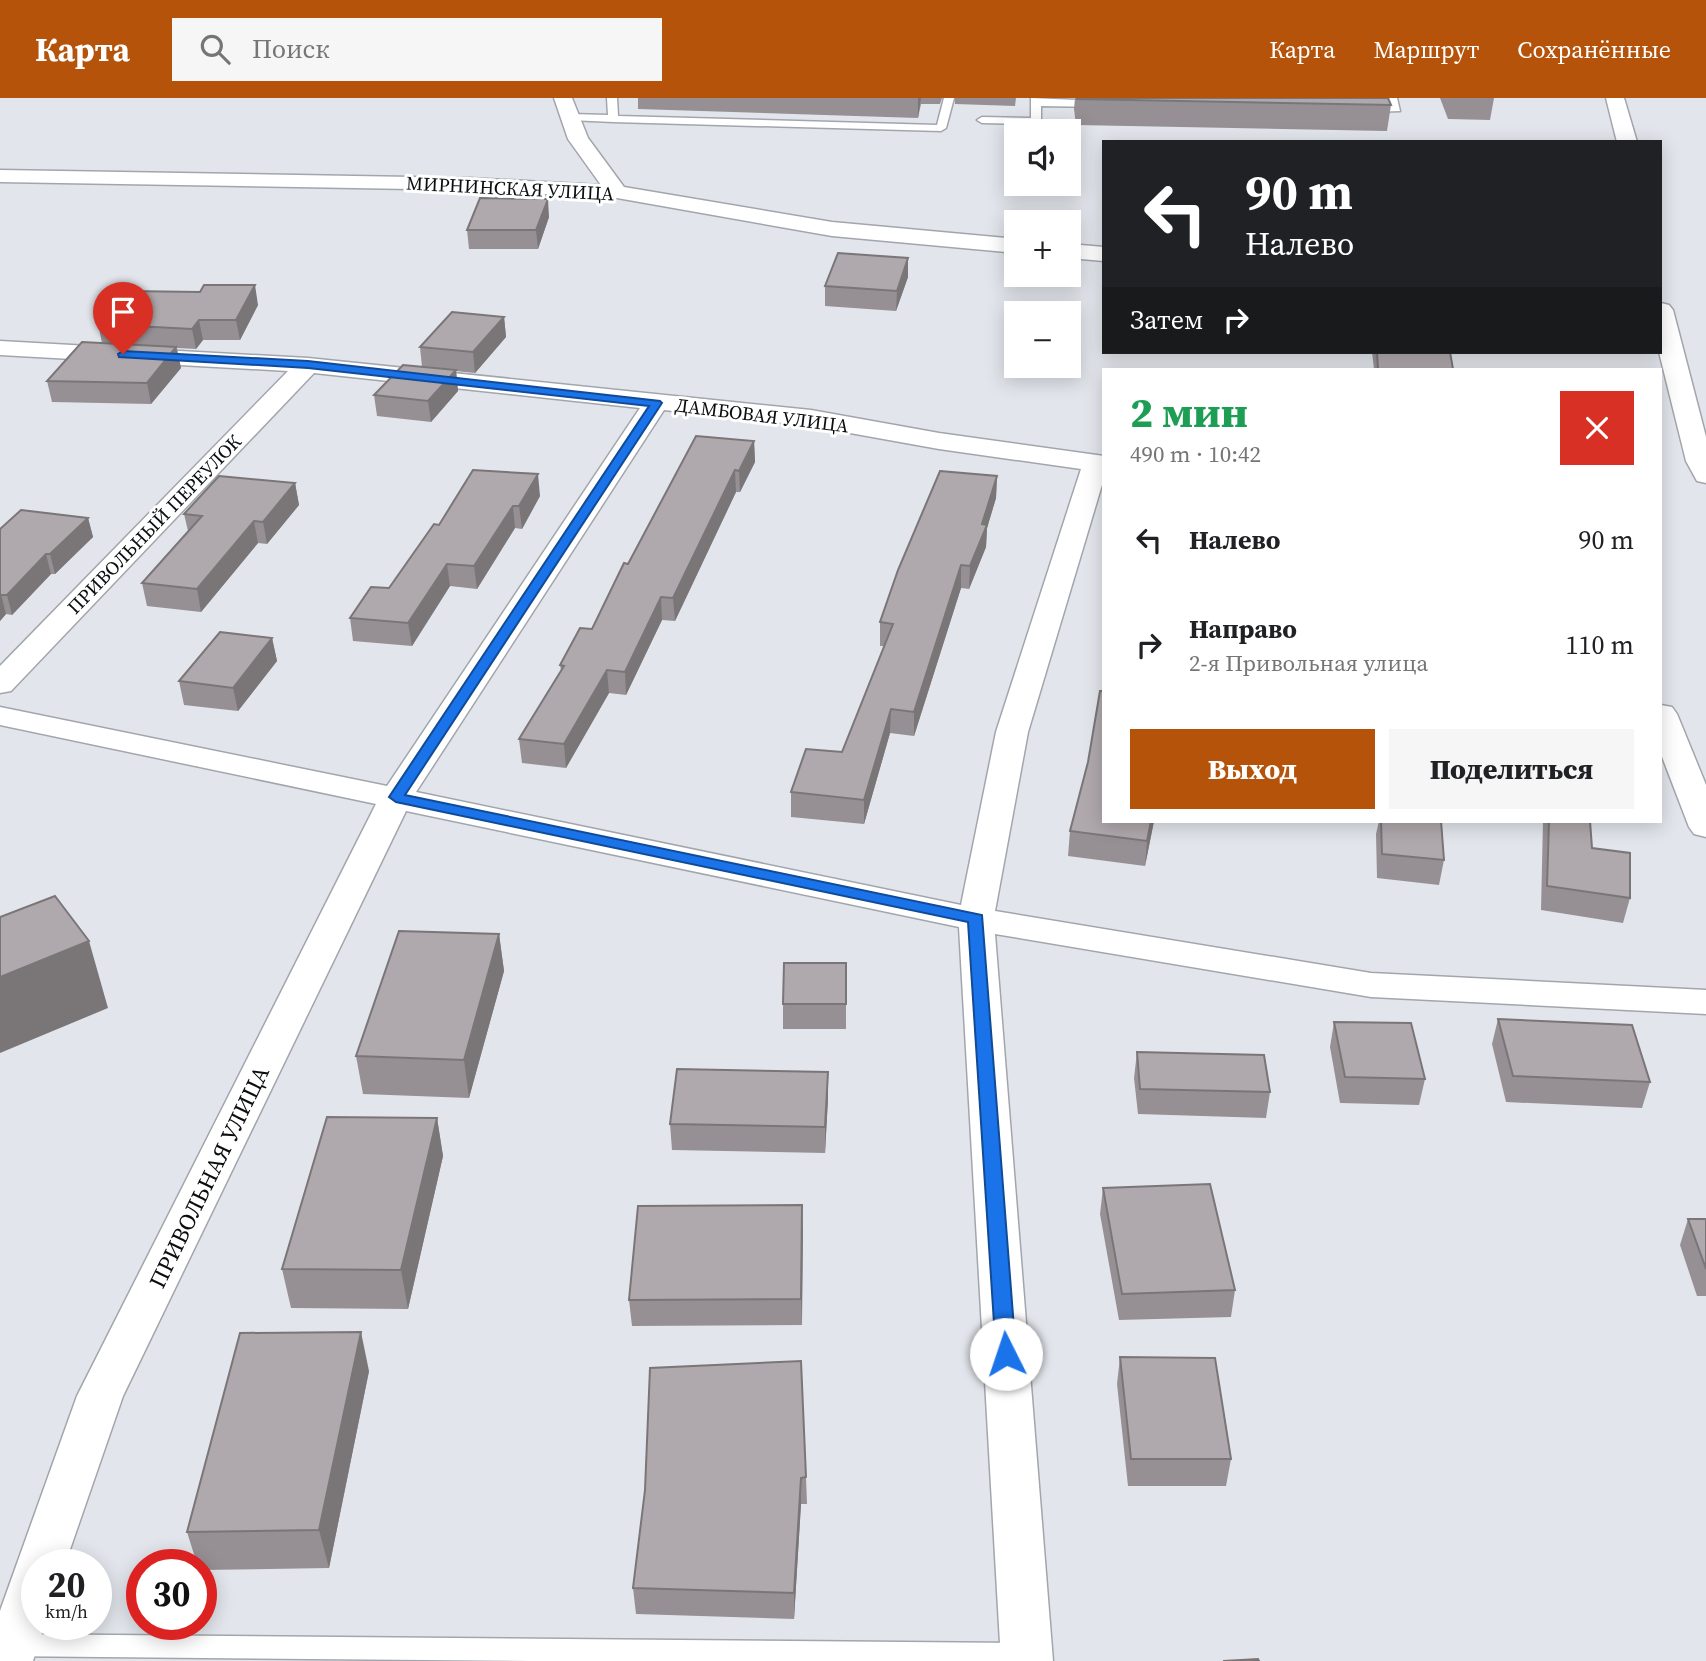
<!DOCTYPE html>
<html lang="ru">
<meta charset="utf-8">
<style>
body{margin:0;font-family:"Source Serif 4",serif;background:#f6f6f6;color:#202124;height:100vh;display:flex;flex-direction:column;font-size:26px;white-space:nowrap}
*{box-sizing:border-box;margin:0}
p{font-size:23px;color:#757577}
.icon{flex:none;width:38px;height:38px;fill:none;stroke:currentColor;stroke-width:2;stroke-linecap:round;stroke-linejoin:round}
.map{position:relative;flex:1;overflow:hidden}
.details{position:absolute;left:1102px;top:270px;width:560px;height:455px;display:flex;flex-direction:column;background:#fff;border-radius:0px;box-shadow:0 4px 18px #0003}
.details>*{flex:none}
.hud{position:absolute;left:1102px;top:42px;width:560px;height:214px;border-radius:0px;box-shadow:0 4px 18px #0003;background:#202124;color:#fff;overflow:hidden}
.buttons{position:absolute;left:1004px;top:21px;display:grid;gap:14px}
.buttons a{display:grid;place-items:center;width:77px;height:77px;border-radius:0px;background:#fff;box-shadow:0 4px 18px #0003;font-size:35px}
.speed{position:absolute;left:21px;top:1451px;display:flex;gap:14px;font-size:35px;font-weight:700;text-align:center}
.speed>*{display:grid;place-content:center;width:91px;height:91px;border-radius:50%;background:#fff;box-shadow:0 4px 18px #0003;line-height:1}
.speed small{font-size:18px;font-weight:400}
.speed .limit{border:10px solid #d22;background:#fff;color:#111}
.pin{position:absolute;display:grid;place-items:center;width:60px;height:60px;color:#fff;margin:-72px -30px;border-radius:50% 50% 50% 0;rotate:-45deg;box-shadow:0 0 7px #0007}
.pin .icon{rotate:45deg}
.me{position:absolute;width:77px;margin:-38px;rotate:356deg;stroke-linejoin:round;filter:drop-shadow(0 0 5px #0008)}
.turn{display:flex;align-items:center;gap:24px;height:147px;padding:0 28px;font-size:32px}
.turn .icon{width:91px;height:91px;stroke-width:2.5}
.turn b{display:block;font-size:49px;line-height:60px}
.then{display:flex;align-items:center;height:66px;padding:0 28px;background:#0003;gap:14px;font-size:26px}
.round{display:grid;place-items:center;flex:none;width:74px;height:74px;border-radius:0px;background:#f6f6f6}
.head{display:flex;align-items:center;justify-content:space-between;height:119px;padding:0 28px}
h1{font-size:42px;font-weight:800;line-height:52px;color:#1e9e55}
.action{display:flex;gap:14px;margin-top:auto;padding:14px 28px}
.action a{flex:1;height:80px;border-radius:0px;background:#b45309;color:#fff;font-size:28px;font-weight:800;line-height:80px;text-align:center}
.action a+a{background:#f6f6f6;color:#202124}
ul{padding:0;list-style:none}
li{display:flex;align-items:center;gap:21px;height:105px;padding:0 28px}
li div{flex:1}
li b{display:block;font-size:26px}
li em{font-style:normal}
header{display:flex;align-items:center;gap:42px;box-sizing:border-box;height:98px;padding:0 35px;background:#b45309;color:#fff}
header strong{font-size:33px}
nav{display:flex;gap:38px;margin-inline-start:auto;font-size:24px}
.search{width:490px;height:63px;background:#f6f6f6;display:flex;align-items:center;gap:18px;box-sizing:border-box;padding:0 24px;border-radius:0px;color:#757577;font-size:26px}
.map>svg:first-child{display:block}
</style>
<header>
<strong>Карта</strong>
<div class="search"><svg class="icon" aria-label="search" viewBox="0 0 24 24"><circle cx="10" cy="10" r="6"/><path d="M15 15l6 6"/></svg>Поиск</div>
<nav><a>Карта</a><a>Маршрут</a><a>Сохранённые</a></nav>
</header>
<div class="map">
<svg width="1706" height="1563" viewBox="0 0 1706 1563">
<rect width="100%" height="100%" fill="#e2e6ec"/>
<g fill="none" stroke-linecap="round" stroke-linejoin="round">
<defs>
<path id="service" d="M607 0H617L618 18 937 27 944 0H954L946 30 941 33 613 24 570 22 565 19 570 16 608 17Z
M1031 0 1099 3 1104 6 1099 9 1041 8V23L1036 26 982 25 977 22 982 19 1031 20Z
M1387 0H1397L1400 13 1369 14 1364 11 1369 8H1391Z
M0 1536 1023 1545 1032 1548 1036 1556 1032 1563H530L0 1558Z"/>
<path id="minor" d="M554 0H572L588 40 624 89 832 124 1017 141V155L832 138 617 100 469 92 0 84V72L469 80 601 87 568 41Z
M1606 0H1624L1637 44H1617Z
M1069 146 1104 149V163L1069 160Z
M1661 205 1669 207 1673 212 1706 339V385L1697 383 1686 363 1659 254Z
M0 243 308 260 811 312 939 335 1104 358V380L1028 634 995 813 1371 875 1706 892V916L1371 899 995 836 1053 1563H1001L959 829 406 713 123 1298 65 1466H37V1526H45L33 1563H0V1513L77 1298 376 706 0 627V609L387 688 640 310 314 275 11 593 0 595V568L288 273 0 257ZM664 312 811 328 939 351 1081 371 996 634 961 807 416 694Z
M1661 607 1672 609 1677 616 1706 687V739L1694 736 1689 729 1661 656Z"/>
</defs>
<use href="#service" stroke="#a2a6ac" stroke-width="3"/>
<use href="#minor" stroke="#a2a6ac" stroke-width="3"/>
<use href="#service" fill="#fff" fill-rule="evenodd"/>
<use href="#minor" fill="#fff" fill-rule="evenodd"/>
</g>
<path fill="#969094" d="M638 0H942L940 6H921L918 20 638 11Z
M955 0H1016L1015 8 955 6Z
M1075 0H1388L1391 7 1387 33 1076 27 1074 11Z
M1440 0H1494L1490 22 1448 21Z
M549 119 538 151H469L467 132Z
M908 179 896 213 825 208V188Z
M200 194 258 207 240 242H203L196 251 177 250 181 270 151 306 52 304 47 283 102 245 98 226Z
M504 219 506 239 475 275 456 273 458 293 431 324 377 318 374 297 422 269 420 249Z
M1372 254H1450L1453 271H1374Z
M754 343 755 364 740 394H736L675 523 662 522 626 597 609 595 566 670 522 665 519 641 561 572 560 567 592 531 628 466Z
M997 378 996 400 987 430 986 449 969 491 961 490 914 638 890 635 864 726 791 719V694L842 654 884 548H880V524Z
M295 385 299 407 267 446 258 445 201 514 147 508 142 485 188 433 184 416Z
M540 398 522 431 515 430 477 491 450 488 412 548 353 543 350 520 389 490 439 427Z
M88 420 93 439 55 476H51L12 517 6 516 0 523V431Z
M272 540 277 563 238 613 184 607 179 583Z
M1088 664 1154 723 1145 768 1068 758 1070 733Z
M1379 723H1441L1444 762 1439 787 1377 780 1376 736Z
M1543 723H1590L1592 750 1630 800 1623 825 1541 812Z
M499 836 504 873 469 1000 363 996 356 958Z
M846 865V931H783V906Z
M1498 921 1650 984 1642 1010 1506 1004 1492 946Z
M1334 924 1425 981 1419 1007 1340 1005 1330 949Z
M1137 954 1270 994 1266 1020 1138 1016 1134 980Z
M828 1000 825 1055 672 1052 670 1026Z
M437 1020 443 1058 408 1211 291 1210 282 1171Z
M1103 1090 1235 1192 1231 1219 1119 1222 1100 1116Z
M802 1107V1227L632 1228 629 1202Z
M1688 1121H1706V1198H1697L1680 1147Z
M1120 1259 1231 1361 1226 1388H1128L1117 1286Z
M369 1273 329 1470 201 1472V1466H197L187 1434Z
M806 1379 807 1406H801L794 1521 636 1516 633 1490 645 1392Z"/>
<path fill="#7a7678" d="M918 0H921L918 20Z
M548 101 549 119 538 151 536 132Z
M908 160V179L896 213 897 193Z
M255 187 258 207 240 242 236 222Z
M504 219 506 239 475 275 473 254Z
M199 222 203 242 196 251 192 231Z
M176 249 181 270 151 306 147 285Z
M456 272 458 293 431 324 428 303Z
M754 343 755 364 740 394 739 373Z
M735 372 736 394 675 523 673 500Z
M538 376 540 398 522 431 519 408Z
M997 378 996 400 987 430 986 449 969 491 970 468 982 426Z
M295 385 299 407 267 446 263 424Z
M513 408 515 430 477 491 474 468Z
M88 420 93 439 55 476 50 456Z
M254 423 258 445 201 514 197 491Z
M46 456 51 476 12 517 7 497Z
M447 466 450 488 412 548 408 525Z
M961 467V490L914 638V614Z
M1 496 6 516 0 523V497Z
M661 499 662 522 626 597 625 574Z
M272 540 277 563 238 613 233 590Z
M607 572 609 595 566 670 564 646Z
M891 611 890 635 864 726V702Z
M1151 723H1154L1145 768 1147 743Z
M499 836 504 873 469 1000 464 962Z
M89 843 108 910 0 955V879Z
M828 974V1000L825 1055V1029Z
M437 1020 443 1058 408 1211 401 1172Z
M802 1107 803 1133 802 1227 801 1201Z
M361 1234 369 1273 329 1470 319 1432Z
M801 1380V1406L794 1521V1495Z"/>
<path fill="#afa8ac" stroke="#7a7678" stroke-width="2" d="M1077 0H1388L1391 7 1077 1Z
M480 100 548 101 536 132H467Z
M838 155 908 160 897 193 825 188Z
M204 187H255L236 222H199L192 231 98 226 127 193 200 194Z
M452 214 504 219 473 254 420 249Z
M82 244 176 249 147 285 47 283Z
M1377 254H1450L1453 271H1378Z
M403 267 456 272 428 303 374 297Z
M696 338 754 343 739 373 735 372 673 500 661 499 625 574 607 572 564 646 519 641 564 568 560 567 580 530 592 531 624 465 628 466Z
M473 372 538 376 519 408H513L474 468 447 466 408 525 350 520 371 489 389 490 434 426 439 427Z
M940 373 997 378 982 426 987 427 970 468 961 467 914 614 891 611 864 702 791 694 806 651 842 654 893 526 880 524 898 472Z
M219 378 295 385 263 424 254 423 197 491 142 485 202 418 184 416Z
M21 412 88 420 50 456H46L7 497H0V431Z
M220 534 272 540 233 590 179 583Z
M1100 593H1104V723H1151L1147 743 1070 733 1088 664Z
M1381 723H1441L1444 762 1382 756Z
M1549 723H1590L1592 750 1630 755V800L1547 788Z
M55 798 89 843 0 879V819Z
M399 833 499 836 464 962 356 958Z
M784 865H846V906H783Z
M1498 921 1632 927 1650 984 1513 978Z
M1334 924 1411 925 1425 981 1345 979Z
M1137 954 1264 957 1270 994 1140 991Z
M677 971 828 974 825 1029 670 1026Z
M327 1019 437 1020 401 1172 282 1171Z
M1210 1086 1235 1192 1122 1196 1103 1090Z
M802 1107 801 1201 629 1202 638 1108Z
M1688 1121H1706V1171Z
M361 1234 319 1432 187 1434 240 1235Z
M1120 1259 1215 1260 1231 1361H1131Z
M801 1263 806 1379 801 1380 794 1495 633 1490 645 1392 650 1270Z
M1258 1561 1259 1563H1223Z"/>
<path fill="#1a73e8" stroke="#114b97" stroke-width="2" d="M123 253 308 263 660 303 662 305 405 697 982 817 1016 1256 1013 1262 1006 1264 999 1262 996 1256 968 824 396 704 389 699 649 308 308 270 119 259 118 256Z"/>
<g text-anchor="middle" stroke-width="6" stroke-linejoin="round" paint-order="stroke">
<g font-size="19" fill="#0b0d0f" stroke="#fff">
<text transform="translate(510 90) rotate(3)" y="7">МИРНИНСКАЯ УЛИЦА</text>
<text transform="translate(762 317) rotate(7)" y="7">ДАМБОВАЯ УЛИЦА</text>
<text transform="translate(154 426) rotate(-46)" y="7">ПРИВОЛЬНЫЙ ПЕРЕУЛОК</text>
</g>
<g font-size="23" fill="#0b0d0f" stroke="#fff">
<text transform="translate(209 1079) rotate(-64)" y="8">ПРИВОЛЬНАЯ УЛИЦА</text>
</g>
</g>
</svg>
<div class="buttons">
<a><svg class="icon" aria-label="sound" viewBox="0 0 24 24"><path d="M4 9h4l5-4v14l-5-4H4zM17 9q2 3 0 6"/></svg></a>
<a>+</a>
<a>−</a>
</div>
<div class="speed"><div>20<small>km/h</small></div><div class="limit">30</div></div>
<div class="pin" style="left:123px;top:256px;background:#d93025"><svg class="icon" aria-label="arrive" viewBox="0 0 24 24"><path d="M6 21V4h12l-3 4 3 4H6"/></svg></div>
<svg class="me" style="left:1006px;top:1256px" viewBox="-20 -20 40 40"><circle r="19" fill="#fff"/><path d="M0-13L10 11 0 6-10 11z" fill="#1a73e8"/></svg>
<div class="hud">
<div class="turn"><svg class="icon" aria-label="left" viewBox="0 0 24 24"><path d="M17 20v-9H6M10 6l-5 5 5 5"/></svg><div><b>90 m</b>Налево</div></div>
<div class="then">Затем<svg class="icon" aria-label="right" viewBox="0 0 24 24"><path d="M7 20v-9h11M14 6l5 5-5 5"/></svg></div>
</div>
<section class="details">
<div class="head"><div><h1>2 мин</h1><p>490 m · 10:42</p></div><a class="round" style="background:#d93025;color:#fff"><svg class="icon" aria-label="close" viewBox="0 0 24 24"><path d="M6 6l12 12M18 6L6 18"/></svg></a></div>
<ul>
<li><svg class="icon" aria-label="left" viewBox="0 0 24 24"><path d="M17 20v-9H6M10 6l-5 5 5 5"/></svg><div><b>Налево</b></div><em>90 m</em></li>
<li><svg class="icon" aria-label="right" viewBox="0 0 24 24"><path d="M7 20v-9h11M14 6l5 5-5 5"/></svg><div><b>Направо</b><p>2-я Привольная улица</p></div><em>110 m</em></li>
</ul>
<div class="action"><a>Выход</a><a>Поделиться</a></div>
</section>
</div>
